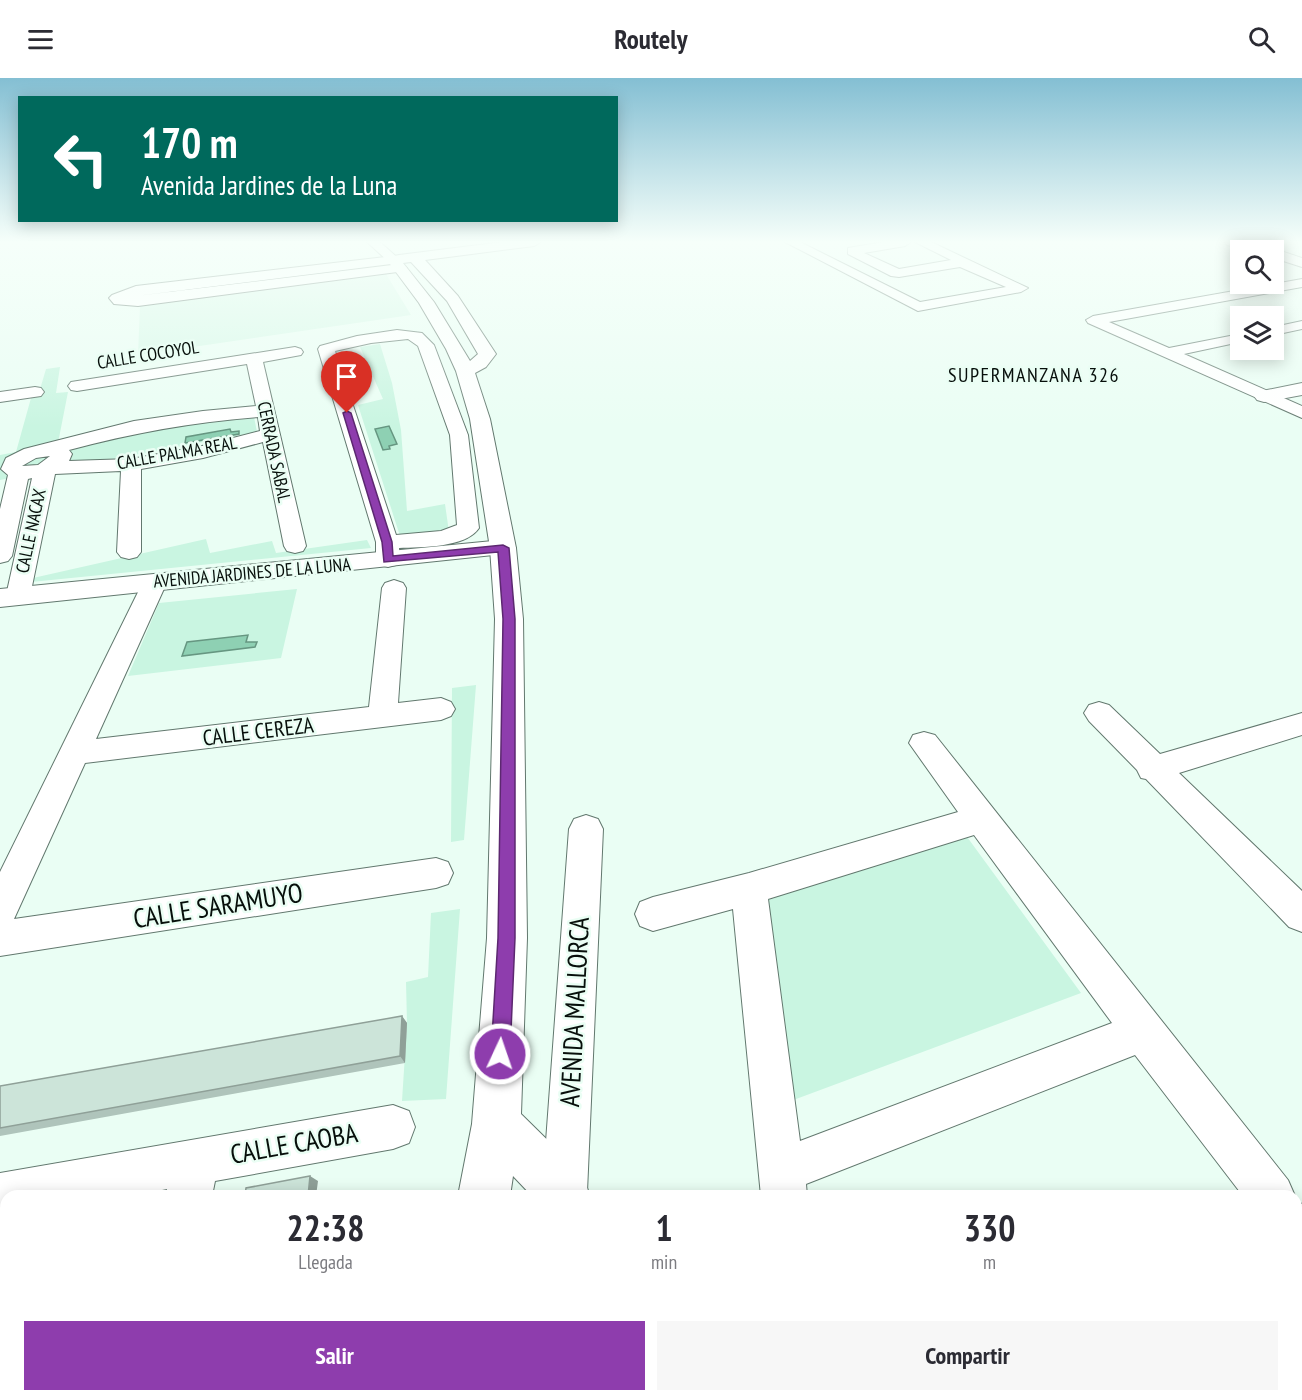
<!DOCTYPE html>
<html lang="es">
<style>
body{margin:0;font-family:"PT Sans Narrow",sans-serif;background:#f7f7f7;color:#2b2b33;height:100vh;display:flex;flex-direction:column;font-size:22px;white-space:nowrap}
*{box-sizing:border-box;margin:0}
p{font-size:20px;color:#7c7c81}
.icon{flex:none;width:33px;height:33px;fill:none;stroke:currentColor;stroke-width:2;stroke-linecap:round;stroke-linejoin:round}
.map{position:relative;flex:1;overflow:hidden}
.sheet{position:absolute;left:0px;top:1112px;width:1302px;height:212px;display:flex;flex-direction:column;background:#fff;border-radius:18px 18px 0 0;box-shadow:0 3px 15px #0003}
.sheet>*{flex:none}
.hud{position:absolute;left:18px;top:18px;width:600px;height:126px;border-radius:0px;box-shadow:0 3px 15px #0003;background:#00695c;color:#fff;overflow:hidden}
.tools{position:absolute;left:1230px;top:162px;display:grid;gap:12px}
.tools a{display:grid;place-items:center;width:54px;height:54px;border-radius:0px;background:#fff;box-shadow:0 3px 15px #0003;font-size:30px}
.pin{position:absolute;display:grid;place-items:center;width:51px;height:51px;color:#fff;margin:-62px -26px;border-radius:50% 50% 50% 0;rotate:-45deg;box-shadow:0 0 6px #0007}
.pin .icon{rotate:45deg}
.me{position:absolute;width:66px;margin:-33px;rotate:3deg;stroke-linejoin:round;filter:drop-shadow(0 0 4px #0008)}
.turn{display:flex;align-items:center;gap:21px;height:126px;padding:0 24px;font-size:27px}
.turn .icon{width:78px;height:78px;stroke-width:2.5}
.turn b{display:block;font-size:42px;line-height:51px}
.eta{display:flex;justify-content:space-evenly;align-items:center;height:102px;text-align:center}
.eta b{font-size:36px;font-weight:800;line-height:42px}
.action{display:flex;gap:12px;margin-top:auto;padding:12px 24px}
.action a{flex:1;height:69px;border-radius:0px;background:#8e3dad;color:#fff;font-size:24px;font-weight:800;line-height:69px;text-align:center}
.action a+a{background:#f7f7f7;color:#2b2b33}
header{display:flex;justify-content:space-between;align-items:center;height:78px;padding:0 24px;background:#fff;font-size:27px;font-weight:800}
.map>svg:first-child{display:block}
</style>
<header><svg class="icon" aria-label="menu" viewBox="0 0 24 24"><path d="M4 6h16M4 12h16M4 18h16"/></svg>Routely<svg class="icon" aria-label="search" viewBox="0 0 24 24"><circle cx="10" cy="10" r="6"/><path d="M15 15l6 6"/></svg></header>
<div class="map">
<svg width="1302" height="1322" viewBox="0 0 1302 1322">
<rect width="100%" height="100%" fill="#eafef4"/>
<path fill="#d7f8e8" d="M386 196 411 237 138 277 140 228Z"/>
<path fill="#c9f5e1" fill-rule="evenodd" d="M380 266 392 305 401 352 407 433 445 426 449 454 400 458 358 327 383 321 360 269Z
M60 289 56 315 68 314 58 365 252 329 257 354 0 402V377L16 374 31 320 38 318 46 291Z
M206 461 210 475 272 463 276 475 367 462 371 470 31 504 33 500Z
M297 511 281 580 128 598 159 525ZM248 558 246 565 256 564 255 569 182 577Z
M476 607 464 762 451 764 452 610Z
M954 741 1081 915 788 1024 763 799Z
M460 831 446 1021 402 1023 407 945 406 904 428 899 431 835Z"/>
<path fill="#8ed0b3" stroke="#669681" stroke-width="1.5" d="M389 348 397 366 389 368 390 371 383 372 375 351Z
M230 351 231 354 239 353V356L185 365 186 359Z
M248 557 246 564H257L255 569 182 578 187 564Z"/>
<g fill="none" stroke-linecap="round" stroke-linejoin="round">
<defs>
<path id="minor" d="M367 164H380L400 182 398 185H390Z
M785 164H800L920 224 1006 209 960 189 899 199 891 198 848 176V170L884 164H911L905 168 864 175 899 191 951 182 915 164H931L1028 210 1021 214 918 233Z
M1302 201V209L1109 244 1169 270 1240 256V264L1184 276 1302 328V340L1088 245 1086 242 1093 238Z
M1302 243V251L1274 257V249Z
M397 252 422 255 434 267 468 357 479 450C466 470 421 469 399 470L400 482 396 487 388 489 380 487 376 482V464L318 271 320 268 357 258ZM408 261 418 268 450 357 457 447 441 453 396 457 335 273 371 265Z
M295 269 301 271 303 274 301 277 263 284 306 468 303 473 295 475 287 473 284 468 263 364 203 380 141 391V474L137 479 129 481 121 479 117 474 121 393 55 396 30 518 27 523 18 526 9 523 6 518 32 400 28 401 12 478 8 483 0 485V431L8 397 1 391 6 380 24 371 134 343 203 333 256 328 247 286 77 313 71 312 68 308 71 304ZM258 339 260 353 202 368 131 381 69 383 72 376 69 372C132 355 192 344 258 339ZM50 378 38 387 22 388 36 380Z
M35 309 41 310 44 314 41 318 0 324V314Z
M155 497 164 499 167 504 96 661 369 629 382 510 385 505 394 502 403 505 406 510 398 625 441 620 451 624 455 631 451 638 441 642 85 685 14 841 436 780 448 784 453 795 448 806 436 810 0 878V794L143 504 146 499Z
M1099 624 1109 627 1160 676 1302 635V657L1179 695 1302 813V854L1289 849 1146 701 1141 700 1137 692 1089 643 1084 635 1089 627Z
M924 654 935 657 1288 1102 1295 1118H1243L1135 977 806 1106 807 1118H761L733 831 653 853 640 848 635 836 640 824 653 819 749 795 958 734 909 665 913 657ZM974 757 1112 945 800 1063 768 821Z
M586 737 598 741 603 751 587 1114 586 1118H542L569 751 574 741Z
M393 1027 409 1033 415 1049 409 1065 393 1071 215 1103 212 1118H166L167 1111 133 1118H6V1140L0 1141V1095Z
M1296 1123 1302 1126V1179L1296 1177Z
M1302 1254V1307L1296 1309V1256Z
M120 1317H174L173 1322H119Z
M779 1317H833V1322H779Z
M1198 1317H1260L1258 1322H1196Z"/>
<path id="tertiary" d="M394 178 399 179 401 182 399 185 136 218 400 186 407 190 405 193 138 228 114 226 109 220 112 217 136 208Z
M1302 305V317L1264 324 1257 322 1254 318 1257 314Z
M503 462 512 465 516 470 512 475 0 529V511Z"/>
<path id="secondary" d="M503 164H541L534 168 425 182 458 218 496 276 486 289 475 295 490 341 516 470 523 541 527 860 521 1036 582 1096 590 1118H532L513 1098 510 1118H458L472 1046 487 860 495 541 490 470 470 341 456 293 446 271 419 225 387 182 389 179 399 177ZM411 184 447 223 478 276 470 283 434 224 403 185Z
M1225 164H1247L1266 169 1268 172H1248L1227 167Z
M1272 172C1282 172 1292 177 1302 180V189L1274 180Z
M418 1317H478L477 1322H417Z
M517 1317H577V1322H517Z"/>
</defs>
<use href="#minor" stroke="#62786e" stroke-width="2"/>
<use href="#tertiary" stroke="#62786e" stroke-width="2"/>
<use href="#secondary" stroke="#62786e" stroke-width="2"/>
<use href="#minor" fill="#fff" fill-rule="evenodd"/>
<use href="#tertiary" fill="#fff" fill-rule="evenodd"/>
<use href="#secondary" fill="#fff" fill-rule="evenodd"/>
</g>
<path fill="#afc4bb" d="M402 938 407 945 405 985 0 1058V1008Z"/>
<path fill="#8fa098" d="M402 938 407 945 405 985 400 978Z
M310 1098 318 1103 316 1118H308Z
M44 1317H60L58 1322H43Z
M283 1317H293L292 1322H283Z"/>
<path fill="#cce4d9" stroke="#8fa098" stroke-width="1.5" d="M402 938 400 978 0 1050V1008Z
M310 1098 308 1118H245L246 1110Z
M6 1224V1317H44L43 1322H0V1243Z
M211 1317H283V1322H210Z"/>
<linearGradient id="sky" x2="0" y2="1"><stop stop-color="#84bfd3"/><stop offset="0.47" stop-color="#f6fffa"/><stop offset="1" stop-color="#f6fffa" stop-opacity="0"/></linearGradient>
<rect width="1302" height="349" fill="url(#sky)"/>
<path fill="#8e3dad" stroke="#5c2870" stroke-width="1.5" d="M347 333 351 335 392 464 393 478 503 467 509 470 515 541V860L510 976 507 982 500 985 494 982 491 976 498 860 503 541 498 474 384 484 382 464 343 335Z"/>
<g text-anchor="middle" stroke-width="5" stroke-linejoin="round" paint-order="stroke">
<g font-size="18" fill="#070f0b" stroke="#eafef4">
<text transform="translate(148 277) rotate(-9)" y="6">CALLE COCOYOL</text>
<text transform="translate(274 374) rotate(78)" y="6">CERRADA SABAL</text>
<text transform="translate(177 375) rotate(-10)" y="6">CALLE PALMA REAL</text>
<text transform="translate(31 453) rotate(-78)" y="6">CALLE NACAX</text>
<text transform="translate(252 495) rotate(-5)" y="6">AVENIDA JARDINES DE LA LUNA</text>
</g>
<g font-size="20" letter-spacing="1.5" fill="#070f0b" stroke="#eafef4">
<text x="1034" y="304">SUPERMANZANA 326</text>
</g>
<g font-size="22" fill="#070f0b" stroke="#eafef4">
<text transform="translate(258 653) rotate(-7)" y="8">CALLE CEREZA</text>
</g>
<g font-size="27" fill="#070f0b" stroke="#eafef4">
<text transform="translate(218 828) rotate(-9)" y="9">CALLE SARAMUYO</text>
<text transform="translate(575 934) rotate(-87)" y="9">AVENIDA MALLORCA</text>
<text transform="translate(294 1066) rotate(-10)" y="9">CALLE CAOBA</text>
</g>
</g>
</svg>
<div class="tools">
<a><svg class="icon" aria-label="search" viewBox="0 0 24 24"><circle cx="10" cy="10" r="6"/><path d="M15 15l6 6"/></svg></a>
<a><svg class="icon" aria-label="layers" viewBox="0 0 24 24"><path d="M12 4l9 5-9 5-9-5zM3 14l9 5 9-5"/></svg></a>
</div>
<div class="pin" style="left:347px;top:335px;background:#d93025"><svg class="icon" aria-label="arrive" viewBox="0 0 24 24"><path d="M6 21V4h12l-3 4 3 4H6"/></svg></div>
<svg class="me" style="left:500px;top:976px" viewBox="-20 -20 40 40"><circle r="17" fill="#8e3dad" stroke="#fff" stroke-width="3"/><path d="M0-11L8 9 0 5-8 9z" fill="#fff"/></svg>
<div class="hud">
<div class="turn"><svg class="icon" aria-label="left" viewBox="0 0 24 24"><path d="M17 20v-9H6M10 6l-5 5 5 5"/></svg><div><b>170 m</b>Avenida Jardines de la Luna</div></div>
</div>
<section class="sheet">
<div class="eta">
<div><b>22:38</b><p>Llegada</p></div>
<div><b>1</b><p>min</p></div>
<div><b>330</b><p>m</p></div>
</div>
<div class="action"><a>Salir</a><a>Compartir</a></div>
</section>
</div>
